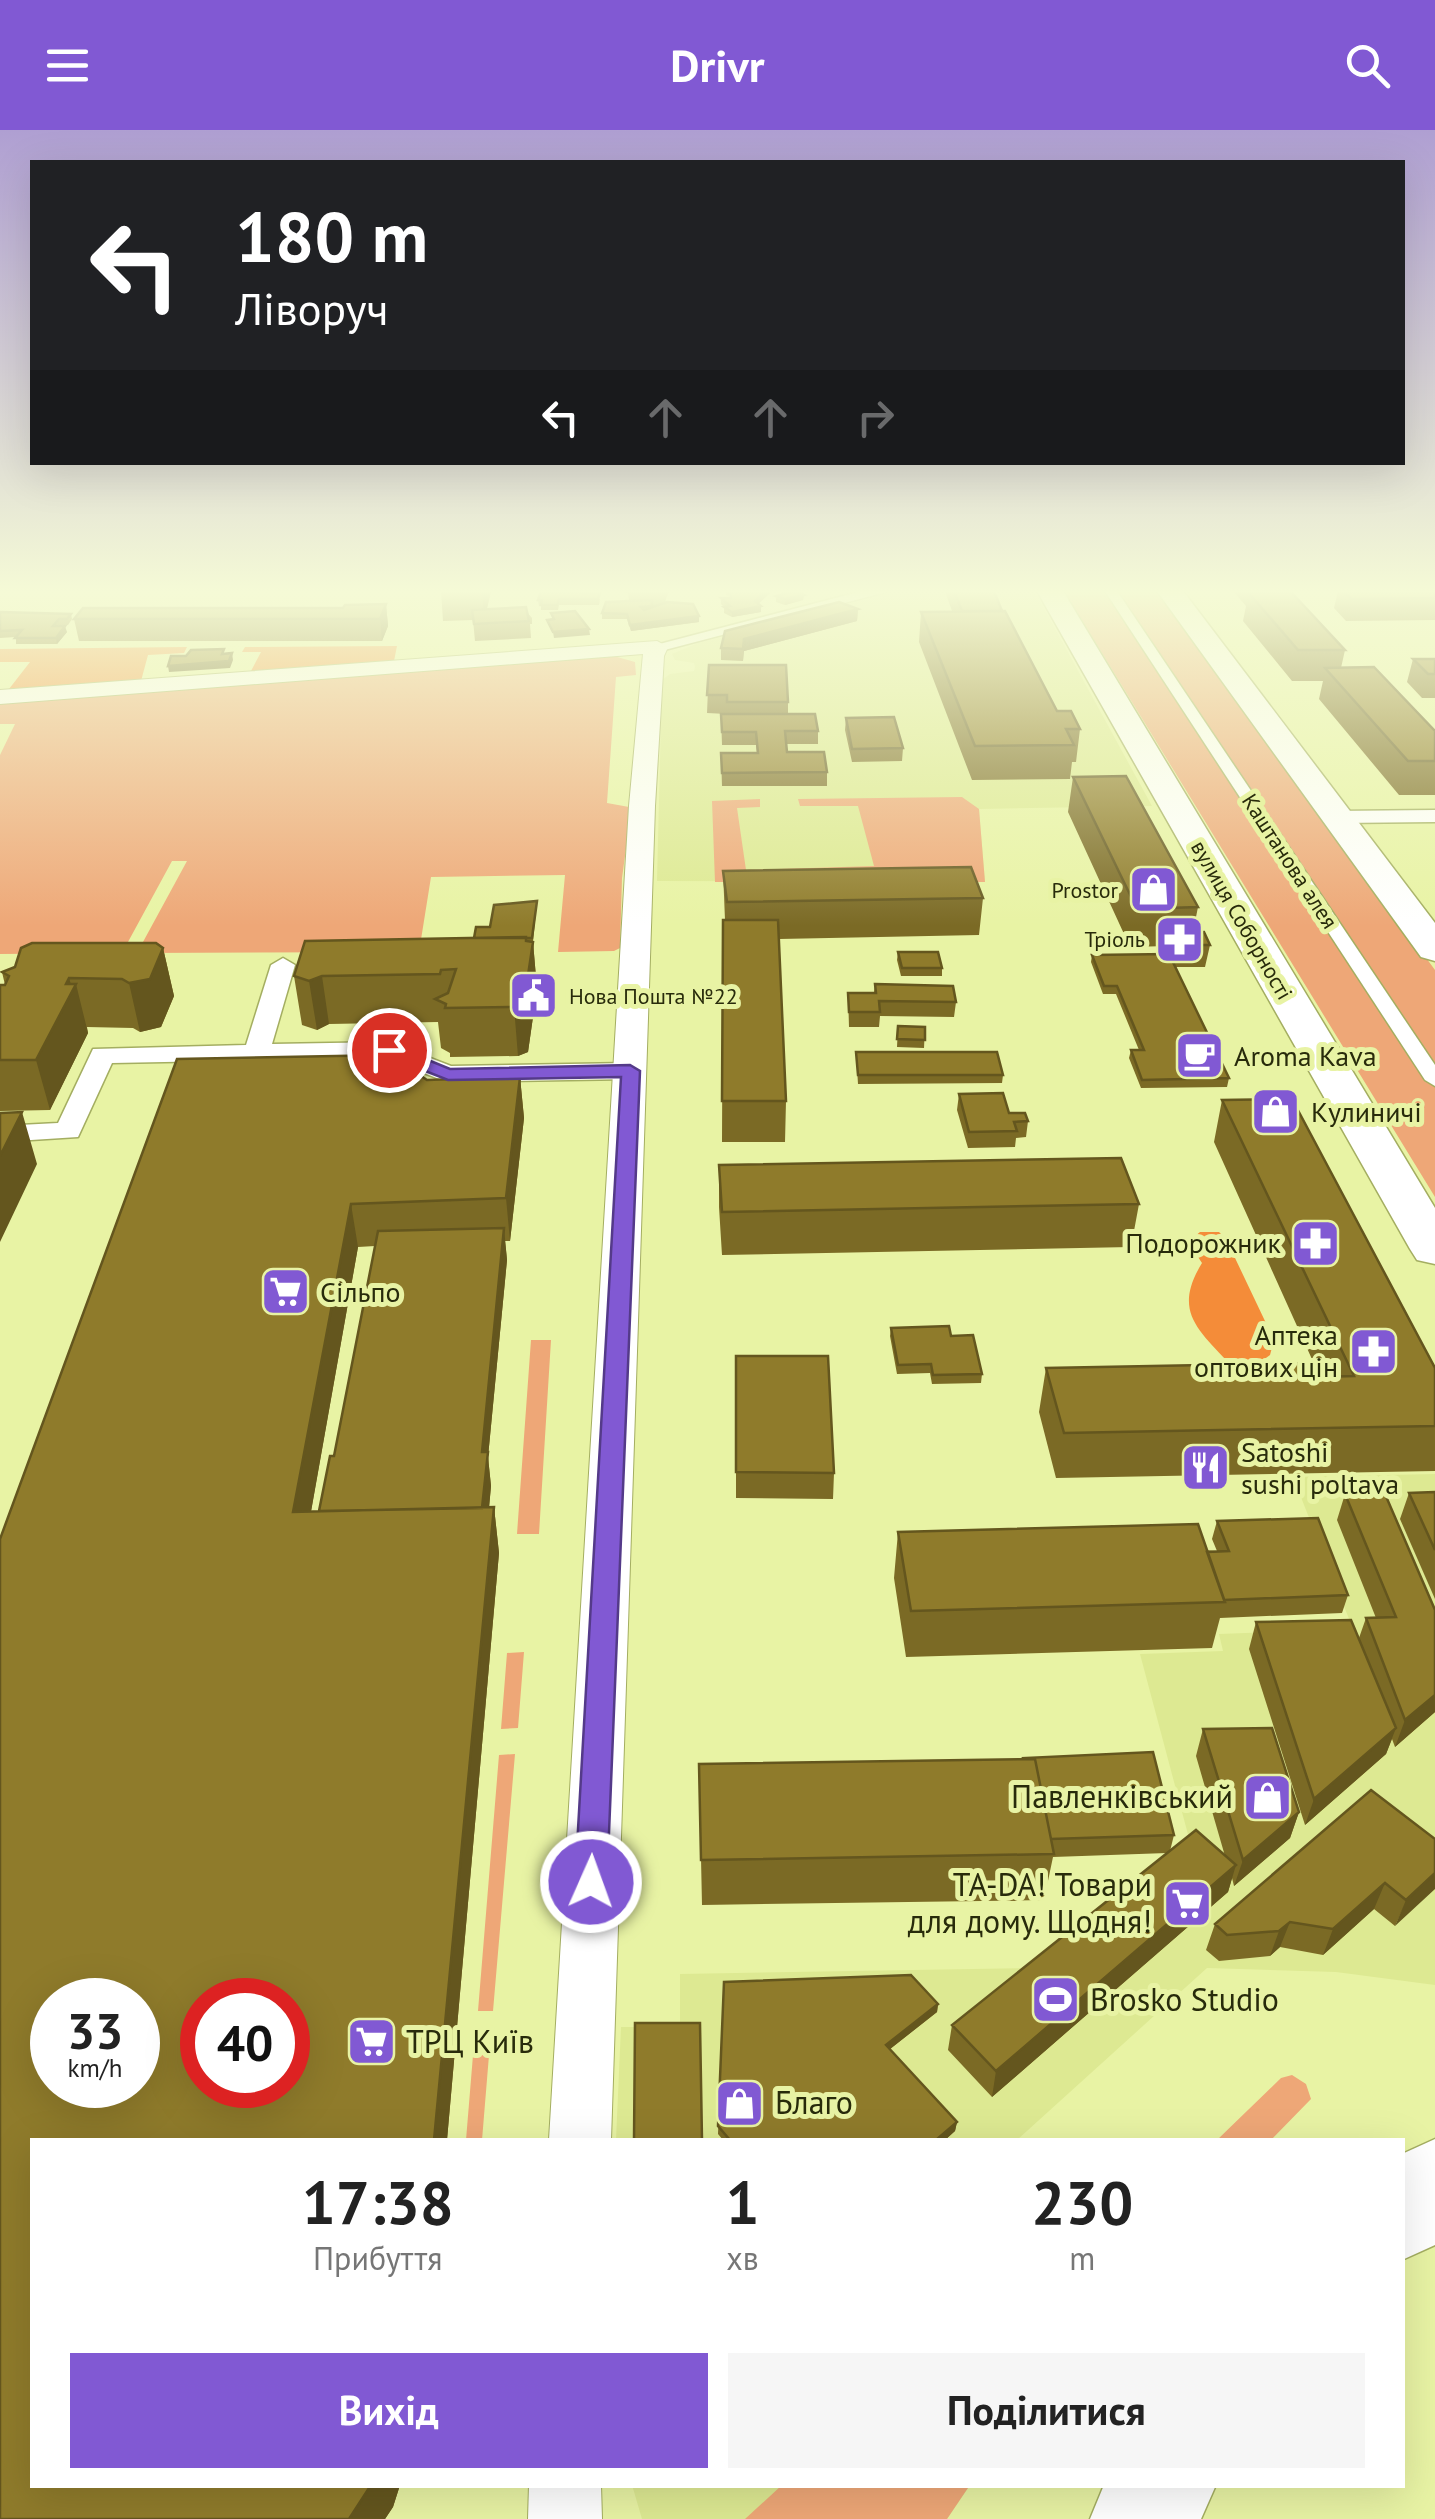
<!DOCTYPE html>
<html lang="uk">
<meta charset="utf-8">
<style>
body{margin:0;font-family:"PT Sans",sans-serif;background:#f6f6f6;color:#222;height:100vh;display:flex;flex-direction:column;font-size:38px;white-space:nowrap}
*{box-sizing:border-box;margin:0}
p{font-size:32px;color:#767676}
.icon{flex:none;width:55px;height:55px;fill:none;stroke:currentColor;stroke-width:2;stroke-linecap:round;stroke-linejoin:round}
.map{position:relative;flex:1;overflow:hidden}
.drawer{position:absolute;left:30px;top:2008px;width:1375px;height:350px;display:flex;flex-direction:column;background:#fff;border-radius:0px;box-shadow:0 10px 40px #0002}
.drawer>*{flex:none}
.banner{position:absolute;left:30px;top:30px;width:1375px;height:305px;border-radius:0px;box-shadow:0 10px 40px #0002;background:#202124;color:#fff;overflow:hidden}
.speed{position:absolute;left:30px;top:1848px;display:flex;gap:20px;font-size:50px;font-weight:700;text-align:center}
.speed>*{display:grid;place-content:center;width:130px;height:130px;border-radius:50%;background:#fff;box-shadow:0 10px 40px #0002;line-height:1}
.speed small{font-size:25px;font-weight:400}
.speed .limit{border:15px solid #d22;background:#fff;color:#111}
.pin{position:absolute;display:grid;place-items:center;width:85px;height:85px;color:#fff;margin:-42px;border:5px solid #fff;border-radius:50%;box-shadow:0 2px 10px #0007}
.me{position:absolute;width:110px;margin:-55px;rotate:2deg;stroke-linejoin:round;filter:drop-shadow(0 0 8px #0008)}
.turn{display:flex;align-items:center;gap:35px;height:210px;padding:0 40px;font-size:45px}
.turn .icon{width:130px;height:130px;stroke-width:2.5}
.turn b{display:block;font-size:70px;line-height:85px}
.lanes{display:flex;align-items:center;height:95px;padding:0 40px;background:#0003;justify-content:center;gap:50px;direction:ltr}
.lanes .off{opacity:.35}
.eta{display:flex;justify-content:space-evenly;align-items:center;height:170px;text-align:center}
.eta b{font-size:60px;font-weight:600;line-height:70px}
.action{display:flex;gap:20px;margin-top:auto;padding:20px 40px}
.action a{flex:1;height:115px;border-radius:0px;background:#8159d3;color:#fff;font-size:40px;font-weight:600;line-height:115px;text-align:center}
.action a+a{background:#f6f6f6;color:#222}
header{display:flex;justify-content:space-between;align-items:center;height:130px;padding:0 40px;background:#8159d3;color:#fff;font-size:45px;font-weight:600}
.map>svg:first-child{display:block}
</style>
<header><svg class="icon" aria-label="menu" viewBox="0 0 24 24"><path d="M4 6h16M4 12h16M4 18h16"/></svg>Drivr<svg class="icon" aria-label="search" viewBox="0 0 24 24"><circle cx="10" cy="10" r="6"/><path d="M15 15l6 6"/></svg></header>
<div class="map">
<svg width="1435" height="2389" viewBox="0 0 1435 2389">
<rect width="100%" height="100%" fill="#e8f3a4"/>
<path fill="#dde992" d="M900 461 1035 462 1152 676 979 679 985 752 657 751 662 550 670 544 694 541 695 537 694 533 675 530 672 524 698 513Z
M1435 1344V1855L1336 1842 1207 1838 1017 2010H616L621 1897H680V1844L1034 1838 1190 1712 1140 1524 1223 1521 1219 1504 1353 1499 1293 1347Z
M632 2355H970L947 2389H642Z"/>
<path fill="#eea777" d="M1064 461H1157L1435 840V1067Z
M610 525 635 532 636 545 616 547 607 673 629 677 631 682 622 748 620 818 614 821 558 822 565 745 431 747 419 822 137 823 187 731H172L122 823 0 824V625L15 594H0V573Z
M962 667 979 679 985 752H715L712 671 760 669V677L737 678 746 740 874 736 858 676H800L798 669Z
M531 1210H551L539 1404H517Z
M524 1522 518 1598 501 1599 507 1523Z
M515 1624 493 1881H478L499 1625Z
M474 1913H490L482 2010H466Z
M1292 1945 1306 1954 1311 1969 1271 2010H1217L1281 1948Z
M782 2355H970L947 2389H745Z"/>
<path fill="#f48c39" d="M397 516 394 531 251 541 261 522H242L245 517Z
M187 517 184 523 148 525 141 551 9 559 30 532H0V519Z
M1200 1102H1219L1226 1109 1274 1210 1270 1225 1255 1236 1227 1231C1195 1197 1174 1179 1202 1133L1188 1112Z"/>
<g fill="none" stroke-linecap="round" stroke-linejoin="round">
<defs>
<path id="pedestrian" d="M1105 461H1117L1435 935V956L1425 950Z"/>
<path id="minor" d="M862 461H890L657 522 648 517Z
M1435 680V692L1337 693 1327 687 1337 681Z
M283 828 295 835 272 914 389 912 451 936 630 933 643 941 630 949 447 952 385 928 112 933 78 1007 0 1012V996L58 993 93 919 246 915 271 835Z"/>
<path id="tertiary" d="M657 511 668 517 664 526 655 676 611 2010H549L629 676 643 524 0 574V560Z
M529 2355H601L602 2389H528Z"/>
<path id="primary" d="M1037 461H1063L1435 1078V1134L1417 1130 1410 1119Z
M1157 461H1183L1435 793V831L1421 827Z
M1435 2009V2115L1402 2130V2024Z
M1104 2355H1216L1201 2389H1090Z"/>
</defs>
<use href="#pedestrian" stroke="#a4ae61" stroke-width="3"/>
<use href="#minor" stroke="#a4ae61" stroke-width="3"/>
<use href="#tertiary" stroke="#a4ae61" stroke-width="2"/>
<use href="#primary" stroke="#a4ae61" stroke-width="3"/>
<use href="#pedestrian" fill="#fff" fill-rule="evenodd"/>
<use href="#minor" fill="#fff" fill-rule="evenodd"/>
<use href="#tertiary" fill="#fff" fill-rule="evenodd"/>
<use href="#primary" fill="#fff" fill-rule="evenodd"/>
</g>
<path fill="#7b6a25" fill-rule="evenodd" d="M441 461H491L487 479 527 482 532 488V494H530L531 508 475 511 473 490 443 491Z
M541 461H582V463L600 469 599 475H559L558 480H541V476H539L538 470Z
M669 461 665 472 699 486V492L631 501 627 489H602V483L629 471 628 462Z
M726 461H770V463L758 474 761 482 732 487 724 483V477L721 474V468H731V466L726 465Z
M945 461H994L1002 481 1057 581 1080 599 1076 632H1072L1070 649 972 650 919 512 921 482 952 481Z
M1233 461H1290L1345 520 1341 538 1435 601V665H1399L1319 569 1323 551H1292L1243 491 1246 476Z
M1338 461H1435V490L1346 491 1334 478Z
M804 465 803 470 785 475 776 472V466Z
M386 474 388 496 382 511H79L74 489 343 478Z
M858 479 857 491 744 521 743 531 721 530V518Z
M0 482 71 484 72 489 68 495 59 496 67 502 57 514H16V507L0 508Z
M1413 529H1435V568H1422L1407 552Z
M709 535 788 572V584L818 601V614H786L787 622 827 642V656H722L721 623H757L756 615H722L721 584H727L707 583Z
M846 588 903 618 902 631 852 632 845 600Z
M1073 647 1198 777 1193 802 1210 815 1205 837H1175L1229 948 1227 957 1141 958 1129 928 1131 920H1139L1116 864H1103L1091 832 1092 825 1166 824 1168 816 1130 817 1068 682Z
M723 741 983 768 979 805 779 809 786 971 785 1012H722L723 790H725Z
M537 771 533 812 537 859 528 922 518 926 450 927V923L441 918 438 892 329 894 317 900 302 895 294 846 474 808 490 797Z
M163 818 174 866 161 897 140 902 133 898 87 897 88 903 50 980 0 981V855H5L2 842Z
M898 822 942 838V846H901L897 830Z
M875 854 956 872 954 887 880 886 879 897H849L848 863H874Z
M898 896 925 897 924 918 897 917Z
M856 922 1003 945 1002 953 858 954Z
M390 925 427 950 520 947 524 988 510 1111H505L507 1130 488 1327 491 1356 489 1377H494L499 1423 447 2010H32V2355H400L393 2377 385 2389H0V1409L177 929ZM375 1116 334 1326H330L319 1381H311L358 1117ZM52 1870H138V1955H52ZM202 1870H288V1955H202Z
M959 964 1028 991 1026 1007 1016 1008 1015 1017 968 1018 957 980Z
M1222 970 1435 1296V1341L1056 1348 1039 1282 1046 1238 1320 1247 1214 1012Z
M719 1035 1139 1074 1131 1117 722 1125 719 1077Z
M891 1198 951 1206 982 1244 981 1253 932 1254 930 1243 897 1244 890 1206Z
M736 1226 834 1343 833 1369 736 1368Z
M1435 1362V1469L1400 1389 1409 1363Z
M1345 1364 1435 1480V1582L1395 1617 1392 1609 1386 1624 1305 1695 1249 1519 1256 1492 1359 1508 1366 1488H1376L1337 1390Z
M1217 1391 1348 1465 1342 1483 1220 1488 1212 1518 906 1527 894 1448 898 1402 1217 1421 1212 1409Z
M1203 1599 1299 1682 1290 1708 1234 1756 1232 1748 1228 1762 992 1967 948 1920 952 1895 1167 1723 1053 1727 1044 1770 702 1775 699 1634 1174 1705 1170 1721 1225 1726 1196 1626Z
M1435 1710 1395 1796 1374 1779 1323 1825 1280 1817 1270 1826 1219 1831 1206 1820 1215 1794Z
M724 1852 938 1874 937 1882 890 1919 957 1992 955 2001 945 2010H723L718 2004Z"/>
<path fill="#64561e" d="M482 461H491L484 490Z
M766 461H770V463L755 477V471Z
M804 465 803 470 785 475V469Z
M386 474 388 496 382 511 380 489Z
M761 476V482L732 487V482Z
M858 479 857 491 744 521 743 531 744 509Z
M699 486V492L631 501 630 495Z
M65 496 67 502 57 514 56 508Z
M589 499 590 505 554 508 553 502Z
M232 523 233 530 230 538 169 542 168 536Z
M533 812 537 859 528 922 518 926 514 877 529 844Z
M163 818 174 866 161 897 140 902 129 853Z
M322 846 329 894 317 900 309 851Z
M69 848 73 861 76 854 88 903 50 980 36 930Z
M520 947 524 988 510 1111 506 1068Z
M22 982 37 1034 0 1112V1026Z
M351 1074 358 1117 303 1427 293 1382Z
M504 1098 507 1130 488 1327 491 1356 485 1423 481 1389 482 1322Z
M494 1377 499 1423 447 2010H434Z
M1435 1565V1582L1395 1617 1405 1590Z
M1396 1598 1386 1624 1305 1695 1314 1669Z
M1299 1682 1290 1708 1234 1756 1243 1730Z
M1236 1735 1228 1762 992 1967 996 1941Z
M1435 1743V1759L1395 1796 1406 1770Z
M1385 1753 1374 1779 1323 1825 1333 1799Z
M1290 1792 1280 1817 1270 1826 1279 1801Z
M938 1874 937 1882 885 1923 886 1915Z
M957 1992 955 2001 945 2010H936Z
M371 2355H400L393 2377 385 2389H349Z"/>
<path fill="#8f7b2b" stroke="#64561e" stroke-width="2.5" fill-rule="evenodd" d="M541 461H560V463V461H581V463H600L598 469H559L557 475H541L542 470H538Z
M629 461H664V463L628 462Z
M731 461H766L755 471 761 476 732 482 724 477 730 476 721 468H731Z
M794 461 804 465 785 469 776 466Z
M954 461H994L1002 481H962Z
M1343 461H1435V468L1351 469Z
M1248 462H1291L1345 520H1298Z
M652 470V476L641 477 644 480 667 472 693 474 699 486 630 495 627 484 602 483 606 472Z
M839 472 858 479 744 509 743 519 721 518 725 501Z
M386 474 380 489H74L83 478H343L345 475Z
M526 477 529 491 474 494 472 480Z
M575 481 589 499 553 502 547 490 554 489 551 483Z
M1005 481 1057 581H1071L1080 599H1066L1074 615 975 616 921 482Z
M0 482H1L71 484 67 489H59L53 496H65L56 508H15L22 500 0 501Z
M224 519 222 524 232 523 229 531 168 536 171 526H186L191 520Z
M1413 529H1435V544H1428Z
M709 535H786L788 572H727V565H707Z
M1374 537 1435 601V631H1408L1325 538Z
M721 584H815L818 601H785L787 622H824L827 642 722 643 721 623H758L756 602H722Z
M894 587 903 618 852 619 846 588Z
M1126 646 1198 777 1137 779 1073 647Z
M971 737 983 768 727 772 723 741Z
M537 771 532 808H474L476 797H490L494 775Z
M723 790H778L786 971H722Z
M1204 802 1210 815H1176L1170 803Z
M526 807V811L533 812 524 872 514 877 445 878 446 874 435 869 448 863 456 839 441 840 440 844 322 846 309 851 294 846 305 811Z
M32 813H156L163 818 150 849 129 853 122 849 69 848 66 854H76L36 930H0V855H5L9 846 2 842 15 837 21 818Z
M898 822H938L942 838H902Z
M1169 824 1229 948 1142 950 1131 920H1144L1117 856H1104L1092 825Z
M875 854 953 856 956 872 879 871 880 882H849L848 863H876Z
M898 896 925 897V910L897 909Z
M856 922H997L1003 945H858Z
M390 925 427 950 520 947 506 1068 351 1074 293 1382 494 1377 434 2010H32V2355H371L349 2389H0V1409L177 929ZM52 1870H138V1955H52ZM202 1870H288V1955H202Z
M1003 963 1009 983H1025L1028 991 1014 992 1017 1001 969 1002 959 964Z
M1292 969 1435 1238V1296L1064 1303 1046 1238 1311 1233 1318 1247 1354 1246 1222 970Z
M22 982 0 1026V983Z
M1121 1028 1139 1074 722 1082 719 1035Z
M504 1098 482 1322H488L482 1378 319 1381 330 1326H334L378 1101Z
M949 1196 951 1206 973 1205 982 1244 933 1245 931 1234 898 1235 891 1198Z
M736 1226H828L834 1343 736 1342Z
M1435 1362V1420L1409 1363Z
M1345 1364H1385L1435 1480V1565L1405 1590 1366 1488 1396 1487Z
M1318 1388 1348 1465 1224 1470 1207 1422 1229 1421 1217 1391Z
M1198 1394 1225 1472 911 1481 898 1402Z
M1351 1490 1396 1598 1314 1669 1256 1492Z
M1272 1598 1299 1682 1243 1730 1203 1599Z
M1153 1622 1174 1705 1051 1709 1035 1629H1025L1024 1628Z
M1035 1629 1054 1724 701 1730 699 1634Z
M1371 1660 1435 1709V1743L1406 1770 1385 1753 1333 1799 1290 1792 1279 1801 1227 1805 1215 1794Z
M1196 1700 1236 1735 996 1941 952 1895Z
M911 1845 938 1874 886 1915 957 1992 936 2010H730L718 1996 724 1852Z
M635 1893H700L702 2010H634Z"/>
<linearGradient id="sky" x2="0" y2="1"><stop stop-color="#af9fd2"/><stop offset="0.58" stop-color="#f5fad6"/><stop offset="1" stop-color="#f5fad6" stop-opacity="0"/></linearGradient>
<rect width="1435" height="796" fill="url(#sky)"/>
<path fill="#8159d3" stroke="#543a89" stroke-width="2.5" d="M389 914 450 939 630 935 640 941 607 1752 602 1762 591 1766 580 1762 575 1752 621 947 448 950 382 924V916Z"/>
<defs>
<symbol id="shop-square" viewBox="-11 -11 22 22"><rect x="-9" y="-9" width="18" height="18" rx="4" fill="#8159d3" stroke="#e8f3a4"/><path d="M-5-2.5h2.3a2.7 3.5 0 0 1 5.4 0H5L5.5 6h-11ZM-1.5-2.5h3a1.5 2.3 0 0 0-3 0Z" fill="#fff"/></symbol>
<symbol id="pharmacy-square" viewBox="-11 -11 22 22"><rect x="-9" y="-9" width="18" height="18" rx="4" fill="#8159d3" stroke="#e8f3a4"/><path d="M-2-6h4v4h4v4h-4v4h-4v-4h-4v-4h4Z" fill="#fff"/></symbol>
<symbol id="civic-square" viewBox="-11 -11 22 22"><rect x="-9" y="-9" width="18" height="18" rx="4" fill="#8159d3" stroke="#e8f3a4"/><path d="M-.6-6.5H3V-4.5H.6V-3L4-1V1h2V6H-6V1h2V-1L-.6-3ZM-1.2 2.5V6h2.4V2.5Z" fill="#fff"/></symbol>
<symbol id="cafe-square" viewBox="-11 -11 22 22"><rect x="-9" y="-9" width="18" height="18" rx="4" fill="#8159d3" stroke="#e8f3a4"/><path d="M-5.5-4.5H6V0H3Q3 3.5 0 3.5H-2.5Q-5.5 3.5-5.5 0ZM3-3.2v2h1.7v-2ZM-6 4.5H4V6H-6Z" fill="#fff"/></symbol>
<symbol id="supermarket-square" viewBox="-11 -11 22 22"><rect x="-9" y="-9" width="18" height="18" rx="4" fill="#8159d3" stroke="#e8f3a4"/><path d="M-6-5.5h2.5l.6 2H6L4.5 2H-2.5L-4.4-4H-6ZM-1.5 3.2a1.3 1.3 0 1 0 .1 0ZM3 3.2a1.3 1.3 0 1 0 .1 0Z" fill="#fff"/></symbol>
<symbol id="restaurant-square" viewBox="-11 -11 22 22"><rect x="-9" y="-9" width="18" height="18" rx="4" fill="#8159d3" stroke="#e8f3a4"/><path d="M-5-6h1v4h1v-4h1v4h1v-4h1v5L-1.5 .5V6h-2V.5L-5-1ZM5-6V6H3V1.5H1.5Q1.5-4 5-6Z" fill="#fff"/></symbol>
<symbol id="stadium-square" viewBox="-11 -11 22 22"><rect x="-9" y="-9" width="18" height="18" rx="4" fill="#8159d3" stroke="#e8f3a4"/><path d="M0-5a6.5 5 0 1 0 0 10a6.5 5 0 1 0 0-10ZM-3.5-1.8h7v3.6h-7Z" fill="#fff"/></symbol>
</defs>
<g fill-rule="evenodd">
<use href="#shop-square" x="1126" y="732" width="55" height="55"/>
<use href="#pharmacy-square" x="1152" y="782" width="55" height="55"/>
<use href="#civic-square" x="506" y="838" width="55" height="55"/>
<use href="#cafe-square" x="1172" y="898" width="55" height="55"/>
<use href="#shop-square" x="1248" y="954" width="55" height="55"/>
<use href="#pharmacy-square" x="1288" y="1086" width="55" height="55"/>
<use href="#supermarket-square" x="258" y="1134" width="55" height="55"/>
<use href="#pharmacy-square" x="1346" y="1194" width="55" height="55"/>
<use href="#restaurant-square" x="1178" y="1310" width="55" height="55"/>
<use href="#shop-square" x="1240" y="1640" width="55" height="55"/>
<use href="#supermarket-square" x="1160" y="1746" width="55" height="55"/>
<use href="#stadium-square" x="1028" y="1842" width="55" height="55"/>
<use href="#supermarket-square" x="344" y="1884" width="55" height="55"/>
<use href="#shop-square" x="712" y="1946" width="55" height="55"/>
</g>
<g text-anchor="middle" stroke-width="10" stroke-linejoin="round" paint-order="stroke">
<g font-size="22" fill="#282b0b" stroke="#e8f3a4">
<text transform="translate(1290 731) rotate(57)" y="8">Каштанова алея</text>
<text transform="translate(1242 790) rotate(60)" y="8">вулиця Соборності</text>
</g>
<g font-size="22" fill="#282b0b" stroke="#e8f3a4" text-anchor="end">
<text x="1118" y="768">Prostor</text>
<text x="1145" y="817">Тріоль</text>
<text x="569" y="874" text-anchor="start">Нова Пошта №22</text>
</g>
<g font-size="28" fill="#282b0b" stroke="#e8f3a4" text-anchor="start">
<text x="1234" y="936">Aroma Kava</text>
<text x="1311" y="992">Кулиничі</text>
<text x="1281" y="1123" text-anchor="end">Подорожник</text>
<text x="320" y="1172">Сільпо</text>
<text x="1338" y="1215" text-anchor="end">Аптека<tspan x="1338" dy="32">оптових цін</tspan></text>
<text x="1241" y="1332">Satoshi<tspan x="1241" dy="32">sushi poltava</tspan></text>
</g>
<g font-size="32" fill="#282b0b" stroke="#e8f3a4" text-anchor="start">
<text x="1233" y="1678" text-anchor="end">Павленківський</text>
<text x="1152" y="1766" text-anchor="end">TA-DA! Товари<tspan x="1152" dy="37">для дому. Щодня!</tspan></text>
<text x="1090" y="1881">Brosko Studio</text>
<text x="406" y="1923">ТРЦ Київ</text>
<text x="775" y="1984">Благо</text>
</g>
</g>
</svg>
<div class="speed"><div>33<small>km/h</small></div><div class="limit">40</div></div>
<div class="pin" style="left:389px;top:920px;background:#d93025"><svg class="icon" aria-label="arrive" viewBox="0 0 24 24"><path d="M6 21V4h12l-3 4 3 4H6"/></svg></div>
<svg class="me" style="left:591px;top:1752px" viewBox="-20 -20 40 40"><circle r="17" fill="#8159d3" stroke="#fff" stroke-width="3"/><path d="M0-11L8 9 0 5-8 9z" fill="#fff"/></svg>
<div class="banner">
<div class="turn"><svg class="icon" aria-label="left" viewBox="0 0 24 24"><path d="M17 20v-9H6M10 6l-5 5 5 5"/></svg><div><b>180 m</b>Ліворуч</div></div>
<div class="lanes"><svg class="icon" aria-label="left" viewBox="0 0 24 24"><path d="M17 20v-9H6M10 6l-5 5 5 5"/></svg><svg class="icon off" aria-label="ahead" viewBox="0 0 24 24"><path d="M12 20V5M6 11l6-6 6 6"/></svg><svg class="icon off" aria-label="ahead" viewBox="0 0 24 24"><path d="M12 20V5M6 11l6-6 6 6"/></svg><svg class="icon off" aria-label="right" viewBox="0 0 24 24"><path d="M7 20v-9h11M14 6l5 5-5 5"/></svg></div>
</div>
<section class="drawer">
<div class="eta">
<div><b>17:38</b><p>Прибуття</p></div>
<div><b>1</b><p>хв</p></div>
<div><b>230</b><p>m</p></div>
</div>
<div class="action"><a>Вихід</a><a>Поділитися</a></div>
</section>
</div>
